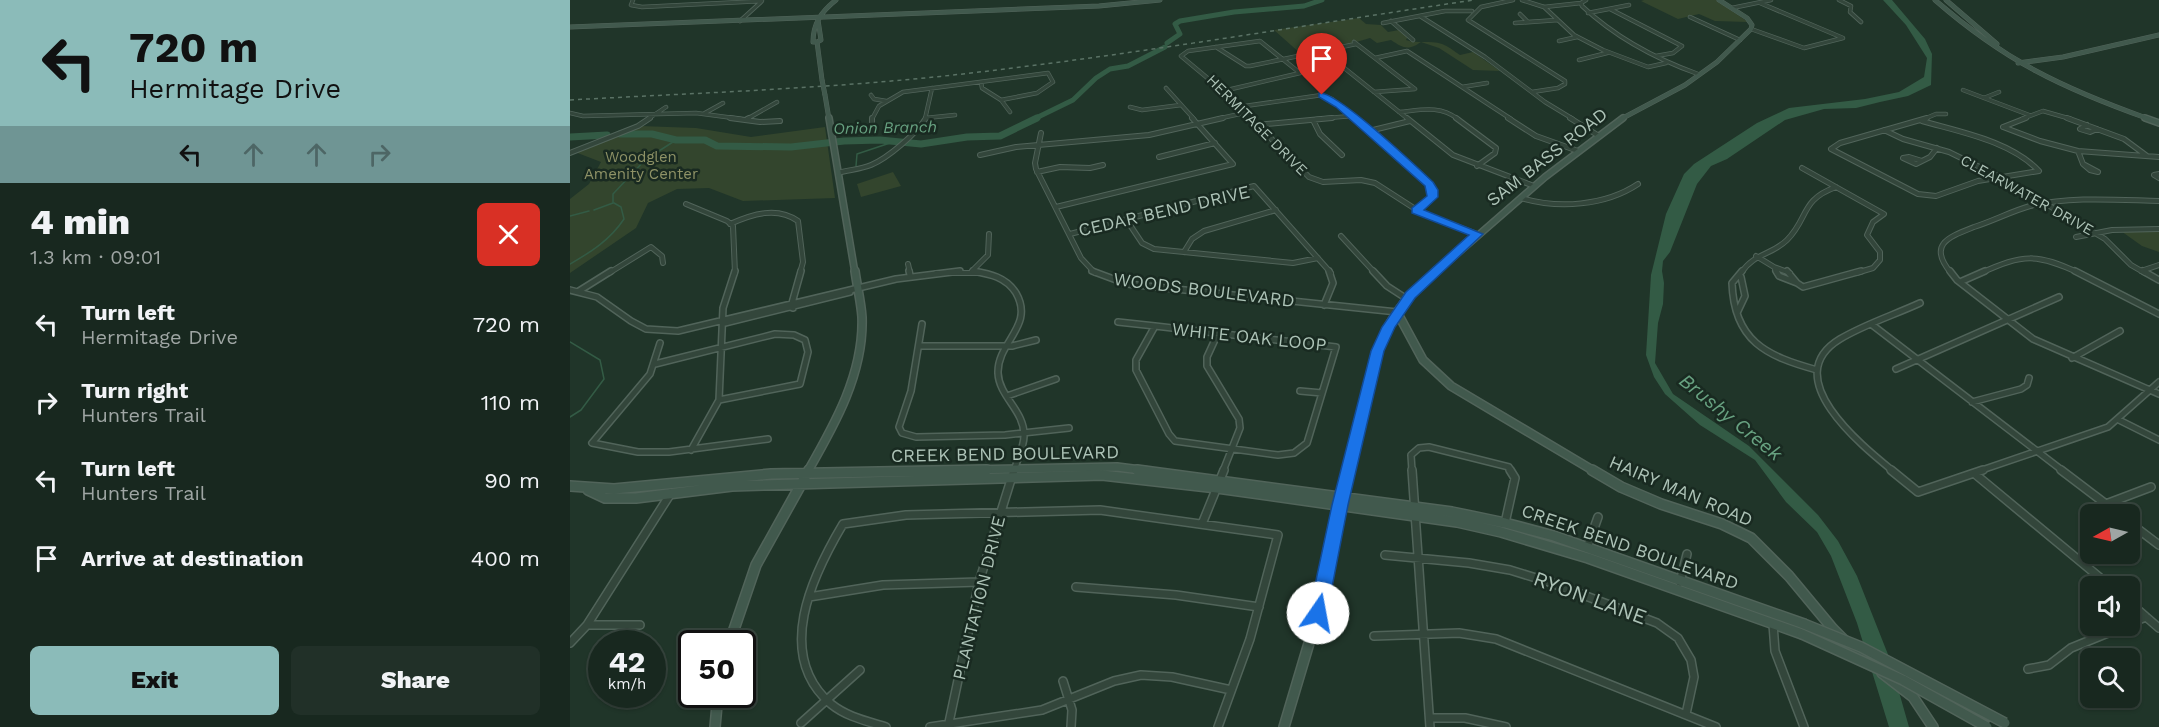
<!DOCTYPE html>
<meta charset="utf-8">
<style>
body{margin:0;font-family:"Work Sans",sans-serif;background:#213028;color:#f1f3f6;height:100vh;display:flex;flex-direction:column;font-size:22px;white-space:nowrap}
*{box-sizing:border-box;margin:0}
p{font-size:20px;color:#9fa6a4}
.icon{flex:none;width:33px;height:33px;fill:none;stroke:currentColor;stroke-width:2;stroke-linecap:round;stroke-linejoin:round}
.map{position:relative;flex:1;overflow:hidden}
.side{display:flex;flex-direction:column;background:#18281f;width:570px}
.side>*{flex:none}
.hud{background:#8bbbb9;color:#111;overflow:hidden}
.needle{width:39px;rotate:262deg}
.controls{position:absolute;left:1510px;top:504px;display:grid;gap:12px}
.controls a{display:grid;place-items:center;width:60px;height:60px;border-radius:9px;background:#18281f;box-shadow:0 2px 4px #0004,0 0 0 2px #36443d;font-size:30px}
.speed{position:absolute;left:18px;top:630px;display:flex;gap:12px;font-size:30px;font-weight:700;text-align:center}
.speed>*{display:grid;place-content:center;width:78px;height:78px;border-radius:50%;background:#18281f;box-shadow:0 2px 4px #0004,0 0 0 2px #36443d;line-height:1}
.speed small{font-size:15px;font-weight:400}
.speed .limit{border:3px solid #111;border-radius:9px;background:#fff;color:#111}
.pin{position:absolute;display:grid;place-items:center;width:51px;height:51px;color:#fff;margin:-62px -26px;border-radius:50% 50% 50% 0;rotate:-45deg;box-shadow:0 0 6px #0007}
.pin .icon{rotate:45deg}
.me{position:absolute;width:66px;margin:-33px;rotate:12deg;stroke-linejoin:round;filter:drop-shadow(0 0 4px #0008)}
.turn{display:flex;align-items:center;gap:21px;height:126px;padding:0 30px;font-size:27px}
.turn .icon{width:78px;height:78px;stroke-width:2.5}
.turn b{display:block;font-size:42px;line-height:51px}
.lanes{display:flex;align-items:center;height:57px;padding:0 30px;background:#0003;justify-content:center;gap:30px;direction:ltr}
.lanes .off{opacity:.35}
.round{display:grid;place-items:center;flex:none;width:63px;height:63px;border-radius:9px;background:#213028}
.headline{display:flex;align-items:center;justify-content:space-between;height:102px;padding:0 30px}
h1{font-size:36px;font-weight:800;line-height:45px}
.button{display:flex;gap:12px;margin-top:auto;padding:12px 30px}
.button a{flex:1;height:69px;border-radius:9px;background:#8bbbb9;color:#111;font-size:24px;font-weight:800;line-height:69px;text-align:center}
.button a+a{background:#213028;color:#f1f3f6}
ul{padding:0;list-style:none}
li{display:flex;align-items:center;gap:18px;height:78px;padding:0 30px}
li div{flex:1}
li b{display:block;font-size:22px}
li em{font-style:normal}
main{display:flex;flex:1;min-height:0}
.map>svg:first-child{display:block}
</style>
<main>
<section class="side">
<div class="hud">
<div class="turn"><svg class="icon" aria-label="left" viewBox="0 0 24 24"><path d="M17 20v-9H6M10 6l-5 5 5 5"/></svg><div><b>720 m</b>Hermitage Drive</div></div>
<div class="lanes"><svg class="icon" aria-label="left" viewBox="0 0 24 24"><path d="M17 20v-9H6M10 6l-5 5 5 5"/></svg><svg class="icon off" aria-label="ahead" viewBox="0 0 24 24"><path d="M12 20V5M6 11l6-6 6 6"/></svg><svg class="icon off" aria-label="ahead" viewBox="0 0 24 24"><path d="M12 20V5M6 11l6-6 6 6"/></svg><svg class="icon off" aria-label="right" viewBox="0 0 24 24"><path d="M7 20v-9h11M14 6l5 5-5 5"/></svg></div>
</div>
<div class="headline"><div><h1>4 min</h1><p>1.3 km · 09:01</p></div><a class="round" style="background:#d93025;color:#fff"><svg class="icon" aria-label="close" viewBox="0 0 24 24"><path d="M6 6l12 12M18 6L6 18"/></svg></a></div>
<ul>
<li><svg class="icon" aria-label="left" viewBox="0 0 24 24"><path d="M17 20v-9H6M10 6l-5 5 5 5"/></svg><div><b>Turn left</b><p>Hermitage Drive</p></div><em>720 m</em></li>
<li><svg class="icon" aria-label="right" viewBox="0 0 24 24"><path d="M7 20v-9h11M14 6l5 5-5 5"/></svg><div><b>Turn right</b><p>Hunters Trail</p></div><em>110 m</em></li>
<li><svg class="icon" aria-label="left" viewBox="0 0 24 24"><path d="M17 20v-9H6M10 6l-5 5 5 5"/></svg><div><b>Turn left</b><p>Hunters Trail</p></div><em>90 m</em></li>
<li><svg class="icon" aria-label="arrive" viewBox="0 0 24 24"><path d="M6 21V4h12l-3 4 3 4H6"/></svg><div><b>Arrive at destination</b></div><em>400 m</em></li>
</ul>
<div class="button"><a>Exit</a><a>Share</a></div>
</section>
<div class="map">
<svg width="1589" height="727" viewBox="0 0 1589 727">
<rect width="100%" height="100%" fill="#203529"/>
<path fill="#33452d" d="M1074 0H1146L1178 22 1145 21 1129 14 1108 19 1071 1Z
M789 18 796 24 811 25 818 32 829 30 838 36 836 40C847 44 860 40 872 44 878 46 884 51 890 55L903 52 930 71 903 70 869 48 851 42C838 51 833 48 821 40L807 43 800 38 773 46 765 40 747 43 755 49 748 51 740 45 729 47 736 53 731 54 704 30Z
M70 126 126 128 181 137 255 127 265 198 173 201 139 188 107 189 78 203 66 228 0 273V199L19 184 31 162 5 152Z
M323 172 331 186 291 197 287 184Z
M1551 231H1589V252L1572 246Z"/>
<path fill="#335b45" d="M1313 0H1322L1355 39 1362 54 1361 85 1338 96 1310 102 1286 108 1254 109 1215 120 1157 159 1141 166 1127 184 1100 252 1093 261 1092 271 1094 283 1093 304 1088 323 1085 363 1103 394 1179 446 1248 515 1268 541 1287 576 1319 657 1339 727H1319L1287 623 1261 556 1247 532 1216 502 1185 460 1130 425 1095 394 1084 377 1076 355 1081 275 1096 214 1114 174 1124 164 1187 123 1219 108 1295 99 1329 92 1354 77 1357 58 1336 25Z"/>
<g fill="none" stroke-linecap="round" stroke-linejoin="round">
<path stroke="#335b45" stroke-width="1.5" d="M0 135 9 136
M286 166 287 154 320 143
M24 210 43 203V194L75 160 106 140
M0 216 19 211
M0 264C21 252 40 240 54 219L51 207 44 203
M0 342 30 360 34 379 11 410 0 417"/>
<path stroke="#335b45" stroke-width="5" d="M597 43 610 34 605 24 610 21 664 12 734 6 752 0
M464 119 503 100 526 78 540 69 558 66 595 47"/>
<path stroke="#335b45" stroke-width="7" d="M50 134H82L106 140H135L147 146 221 147 274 141 310 140 351 144 397 137 430 136 467 118
M0 137 37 135"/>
<defs>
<path id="street-far3" d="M63 0 61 5 72 7 192 1
M943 0 911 7 898 20 995 81V84L988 88 962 92
M952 0 974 7 1011 3
M1016 0 1011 3 1012 6C1045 37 1086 59 1128 74
M1269 0 1281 6 1280 12 1291 22
M974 7 1004 35 1033 50 1078 67 1096 63
M1162 8 1201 0
M1040 9 1112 46 1103 53 1086 56
M1018 13 1059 5
M950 14 958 22
M850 16 915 57 975 102 1003 119
M1120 17 1170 40
M170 21 191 2
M821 21 843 40
M813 23 875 11H902
M945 23 988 20
M1181 29 1234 48 1273 38 1190 3
M690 41 730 73 653 91 611 56 618 51Z
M989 41 1007 37
M784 42 845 89 804 92
M646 47 676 66H680L786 44
M753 51 838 119
M805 58 837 51 941 119
M1009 60 1037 53
M411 82 412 88 431 100 440 112
M892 87 917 83
M596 88 624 119
M1393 90 1459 115
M653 91 683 119
M301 95 304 99 316 101
M1414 98 1429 92
M560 107 572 110 611 105
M668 107 752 95 762 99 785 119
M829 112C852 110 869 105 888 119
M0 113 13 116 126 113 171 119
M135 113 153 103
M356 118 385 115
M78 119 96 107
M177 119 207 102
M302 119 309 106 333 92 478 73 483 82 467 93 431 100
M355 119 362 88
M647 119 674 113
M746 119 782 116
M1354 119 1366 114H1376
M1452 119 1473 111 1501 119"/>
<path id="street-far2" d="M160 118 190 122 210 121
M681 118 739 177 753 182 791 180 805 183 850 212 907 234
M784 118 861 185 862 197 846 211
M837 118 883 155 964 186
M886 118 926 148 925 153 907 166
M938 118 966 136 1008 151
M1000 118 1029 136
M1497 118 1554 139 1577 156
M177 119 179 118
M743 120 750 134 772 155
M1352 121C1390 132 1441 141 1469 171L1408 181 1366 196 1348 194 1261 149 1270 143 1357 118
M302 122V118
M686 125 762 118
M1517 125 1510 129 1520 132 1527 129
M1433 127 1470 141 1508 151 1589 157
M1433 127 1456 118
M1314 130 1333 139 1379 152 1434 179 1535 239 1561 265 1575 273
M799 131 840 121
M471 133 465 163 466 169 511 258 525 273
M1508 151 1513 164
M0 153 68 126 80 118
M410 155 446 147 579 135 653 118
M589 157 645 143
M1339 157 1352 161 1346 164 1333 158Z
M1352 161 1360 157 1367 148
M1513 164 1528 172 1520 170Z
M1232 168 1314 214 1303 222 1297 235 1310 252V260L1303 268 1286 273
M467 172 490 167 520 168 533 165
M268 173C279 170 291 169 301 165 318 158 347 133 356 118
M1589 174 1584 175 1589 178
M951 198C988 209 1035 206 1068 184
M116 204 157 221 163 226 165 273
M486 207 663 164 622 118
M556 219 572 243 584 249 723 263 748 258
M160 224C182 214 207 206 228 221L233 262 230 273
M500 234 684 186 761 273
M771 236 805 273
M1506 237 1542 230 1589 229
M614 252 622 239 634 231 706 210
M1186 256 1204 267
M338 264 340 273
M402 271 418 255 419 234
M1571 271 1589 265
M39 273 81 247 92 256 93 263
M366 273H411
M1171 273C1184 253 1202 255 1217 240 1239 218 1230 200 1266 187
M1207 273 1204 267 1220 273
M1381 273C1357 244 1379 237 1404 227 1423 221 1442 211 1460 206 1500 196 1548 200 1589 201
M1411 273C1453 254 1467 253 1509 273"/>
<path id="street-far1" d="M339 271 340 275
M403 271C420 274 436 277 446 293 465 326 427 342 428 373 429 397 455 411 454 436 454 447 447 460 444 471
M522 271 557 284 827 312
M803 271 817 286 837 299
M1172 271 1162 283C1164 341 1196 356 1247 370
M1206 271 1209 276 1227 283 1217 271
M1380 271 1387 280 1463 339 1589 394
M1505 271 1589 314
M1573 271 1589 280
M1390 282 1415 271
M1227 283 1233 287 1291 271
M0 290 27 297 61 321 76 329 108 331 326 279 390 271
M9 291 41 271
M754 305 763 283 759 271
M223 308 222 303 231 271
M1167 313 1175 296 1171 277
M548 322 585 326
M155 323 280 292
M352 324 341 391 329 427 332 433 346 437 435 435 499 428
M1301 324 1493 471
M585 326 766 347 737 443 724 453 708 455 605 441 599 434 566 370V360Z
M648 333 637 357V366L669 419 670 428 653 471
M90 343 80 374 22 443 68 452H99L198 439
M350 346H442L466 340
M1502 358 1550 331
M85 364 205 334 224 335 235 340 238 352 230 384 149 400
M1326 369 1489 297
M730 391 752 393
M437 396 486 379
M1402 402 1451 389 1457 385 1459 378
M1549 420 1589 440
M121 450 149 400 153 308 165 271
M842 471 841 455 849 448 859 447 939 467 941 471
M1323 471C1291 445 1207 377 1270 339 1295 324 1324 315 1350 303
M1409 471 1538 427 1589 382"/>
<path id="street" d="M842 470 860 727
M1321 470 1348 492 1413 470
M1491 470 1549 514
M1405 474 1540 586
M1536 504 1581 487
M935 523 945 478 940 470
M1560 523 1589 545
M632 524 654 470
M1017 548 1028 517
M815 555 899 563 940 570 979 582 1087 623 1108 638 1121 660 1124 677 1116 714
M1110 582 1117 554
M506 587 606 595 689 607
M239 597 313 585 409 582
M1560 603 1589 628
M1560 623 1576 617
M1203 624 1205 651 1234 727
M17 625H70
M804 636 889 633 926 639 1146 727
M0 643 17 625 101 493
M1458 669 1479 665 1501 648 1555 626
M493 681 502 710 501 727
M860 718H895L936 727
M231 723 290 670
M316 727C297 721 277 717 261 704 204 655 242 576 273 524L336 515 530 510 708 535 680 639 648 727
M360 727 472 710 544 681 571 675 602 677 661 690
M378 727 409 582 444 470"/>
<path id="secondary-far3" d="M1365 0C1435 61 1492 88 1579 119
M1376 0 1427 44
M0 27 529 6 590 0
M247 42 251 40 248 20
M1448 63 1493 57 1589 35
M252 80 247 42H243C243 23 252 11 266 0
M255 95 259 119
M1051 119 1115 85 1147 62 1181 29 1182 25 1177 18 1149 0"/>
<path id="secondary-far2" d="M259 118 285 273
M1575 118 1589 123
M865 273 975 177 1053 118"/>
<path id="secondary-far1" d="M827 312 853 360 881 386 1024 471
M238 471C265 424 294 373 292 317 291 302 287 286 285 271
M342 471 547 467 578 471
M779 471C790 421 799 349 830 308 840 295 854 283 866 271"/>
<path id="secondary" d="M567 470 882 512 935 523 984 536 1234 624
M1022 470 1051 487 1091 504 1152 524 1181 538 1219 576 1263 629 1293 659
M0 486 44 489 201 474 417 470
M18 490 35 498H66L162 486 532 475 647 488 887 522 931 532 1018 558 1232 634
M159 644 186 565 239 470
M1312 673 1343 697 1363 727
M145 727 148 694
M714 727 748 613 779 470"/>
</defs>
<use href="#street-far3" stroke="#51645a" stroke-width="4.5"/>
<use href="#street-far2" stroke="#51645a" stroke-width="6"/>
<use href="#street-far1" stroke="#51645a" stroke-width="8"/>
<use href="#street" stroke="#51645a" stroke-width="10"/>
<use href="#secondary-far3" stroke="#51645a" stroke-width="5"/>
<use href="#secondary-far2" stroke="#51645a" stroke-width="8"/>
<use href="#secondary-far1" stroke="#51645a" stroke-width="10"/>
<use href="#secondary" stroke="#51645a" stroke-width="12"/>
<use href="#street-far3" stroke="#33463b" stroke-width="3"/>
<use href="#street-far2" stroke="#33463b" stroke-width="4"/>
<use href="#street-far1" stroke="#33463b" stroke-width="5"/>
<use href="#street" stroke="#33463b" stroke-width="7"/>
<use href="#secondary-far3" stroke="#41594d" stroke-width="4"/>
<use href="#secondary-far2" stroke="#41594d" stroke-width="5"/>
<use href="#secondary-far1" stroke="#41594d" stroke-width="7"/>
<use href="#secondary" stroke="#41594d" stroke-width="9"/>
<path stroke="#5a7265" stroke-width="1.5" stroke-dasharray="4 4" stroke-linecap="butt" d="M0 100C125 93 250 89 374 76 551 57 728 26 904 0"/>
<defs>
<path id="secondary-bridge-far1" d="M252 80 255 95"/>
<path id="secondary-bridge" d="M1234 624 1291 647 1435 723
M1232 634 1333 680 1417 727"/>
</defs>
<use href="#secondary-bridge-far1" stroke="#51645a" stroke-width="5" stroke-linecap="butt"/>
<use href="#secondary-bridge" stroke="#51645a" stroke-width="12" stroke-linecap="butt"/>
<use href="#secondary-bridge-far1" stroke="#41594d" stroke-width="4"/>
<use href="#secondary-bridge" stroke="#41594d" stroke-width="9"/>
</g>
<path fill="#1a73e8" stroke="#114b97" stroke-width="1.5" d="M749 93C767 91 846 166 863 182L868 190V197L854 210 913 234 845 298 825 327 814 351 778 505 757 613 754 619 748 621 741 619 739 613 762 505 801 351 812 327 836 292 899 235 842 213V208L857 196 855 186 766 107 749 97Z"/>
<g text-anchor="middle" stroke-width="5" stroke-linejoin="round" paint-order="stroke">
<g font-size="15" fill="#adc3b7" stroke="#192a21">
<text transform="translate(687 125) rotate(45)" y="5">HERMITAGE DRIVE</text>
<text transform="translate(1457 195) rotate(29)" y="5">CLEARWATER DRIVE</text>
</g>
<g font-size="15" fill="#8e9266" stroke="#192a21">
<text x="71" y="162">Woodglen<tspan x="71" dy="17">Amenity Center</tspan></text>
</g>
<g font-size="16" font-style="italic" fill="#67a180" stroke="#192a21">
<text transform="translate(315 127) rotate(-1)" y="6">Onion Branch</text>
</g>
<g font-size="18" fill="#adc3b7" stroke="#192a21">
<text transform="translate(977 157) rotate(-38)" y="6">SAM BASS ROAD</text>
<text transform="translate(594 211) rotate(-13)" y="6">CEDAR BEND DRIVE</text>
<text transform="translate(634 290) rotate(7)" y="6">WOODS BOULEVARD</text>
<text transform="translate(679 337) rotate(6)" y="6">WHITE OAK LOOP</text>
<text transform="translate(435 454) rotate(-1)" y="6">CREEK BEND BOULEVARD</text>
<text transform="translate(1111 491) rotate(23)" y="6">HAIRY MAN ROAD</text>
<text transform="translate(1060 547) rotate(19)" y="6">CREEK BEND BOULEVARD</text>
<text transform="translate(409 598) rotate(-76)" y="6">PLANTATION DRIVE</text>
</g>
<g font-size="20" font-style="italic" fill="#67a180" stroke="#192a21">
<text transform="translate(1161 417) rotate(39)" y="7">Brushy Creek</text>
</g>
<g font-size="21" fill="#adc3b7" stroke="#192a21">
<text transform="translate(1020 598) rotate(20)" y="7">RYON LANE</text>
</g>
</g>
</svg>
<div class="controls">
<a><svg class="needle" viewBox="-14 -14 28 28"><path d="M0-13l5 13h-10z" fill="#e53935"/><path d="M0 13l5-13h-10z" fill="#9fa6a4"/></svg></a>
<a><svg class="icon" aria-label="sound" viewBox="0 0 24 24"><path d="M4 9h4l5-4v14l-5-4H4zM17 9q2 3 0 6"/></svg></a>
<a><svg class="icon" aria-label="search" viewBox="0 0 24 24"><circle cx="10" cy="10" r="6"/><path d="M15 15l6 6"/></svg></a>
</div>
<div class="speed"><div>42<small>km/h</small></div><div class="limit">50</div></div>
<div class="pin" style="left:752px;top:95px;background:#d93025"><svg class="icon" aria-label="arrive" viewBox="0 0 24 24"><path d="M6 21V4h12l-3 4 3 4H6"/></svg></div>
<svg class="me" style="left:748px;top:613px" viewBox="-20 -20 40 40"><circle r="19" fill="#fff"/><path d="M0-13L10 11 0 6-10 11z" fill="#1a73e8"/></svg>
</div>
</main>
